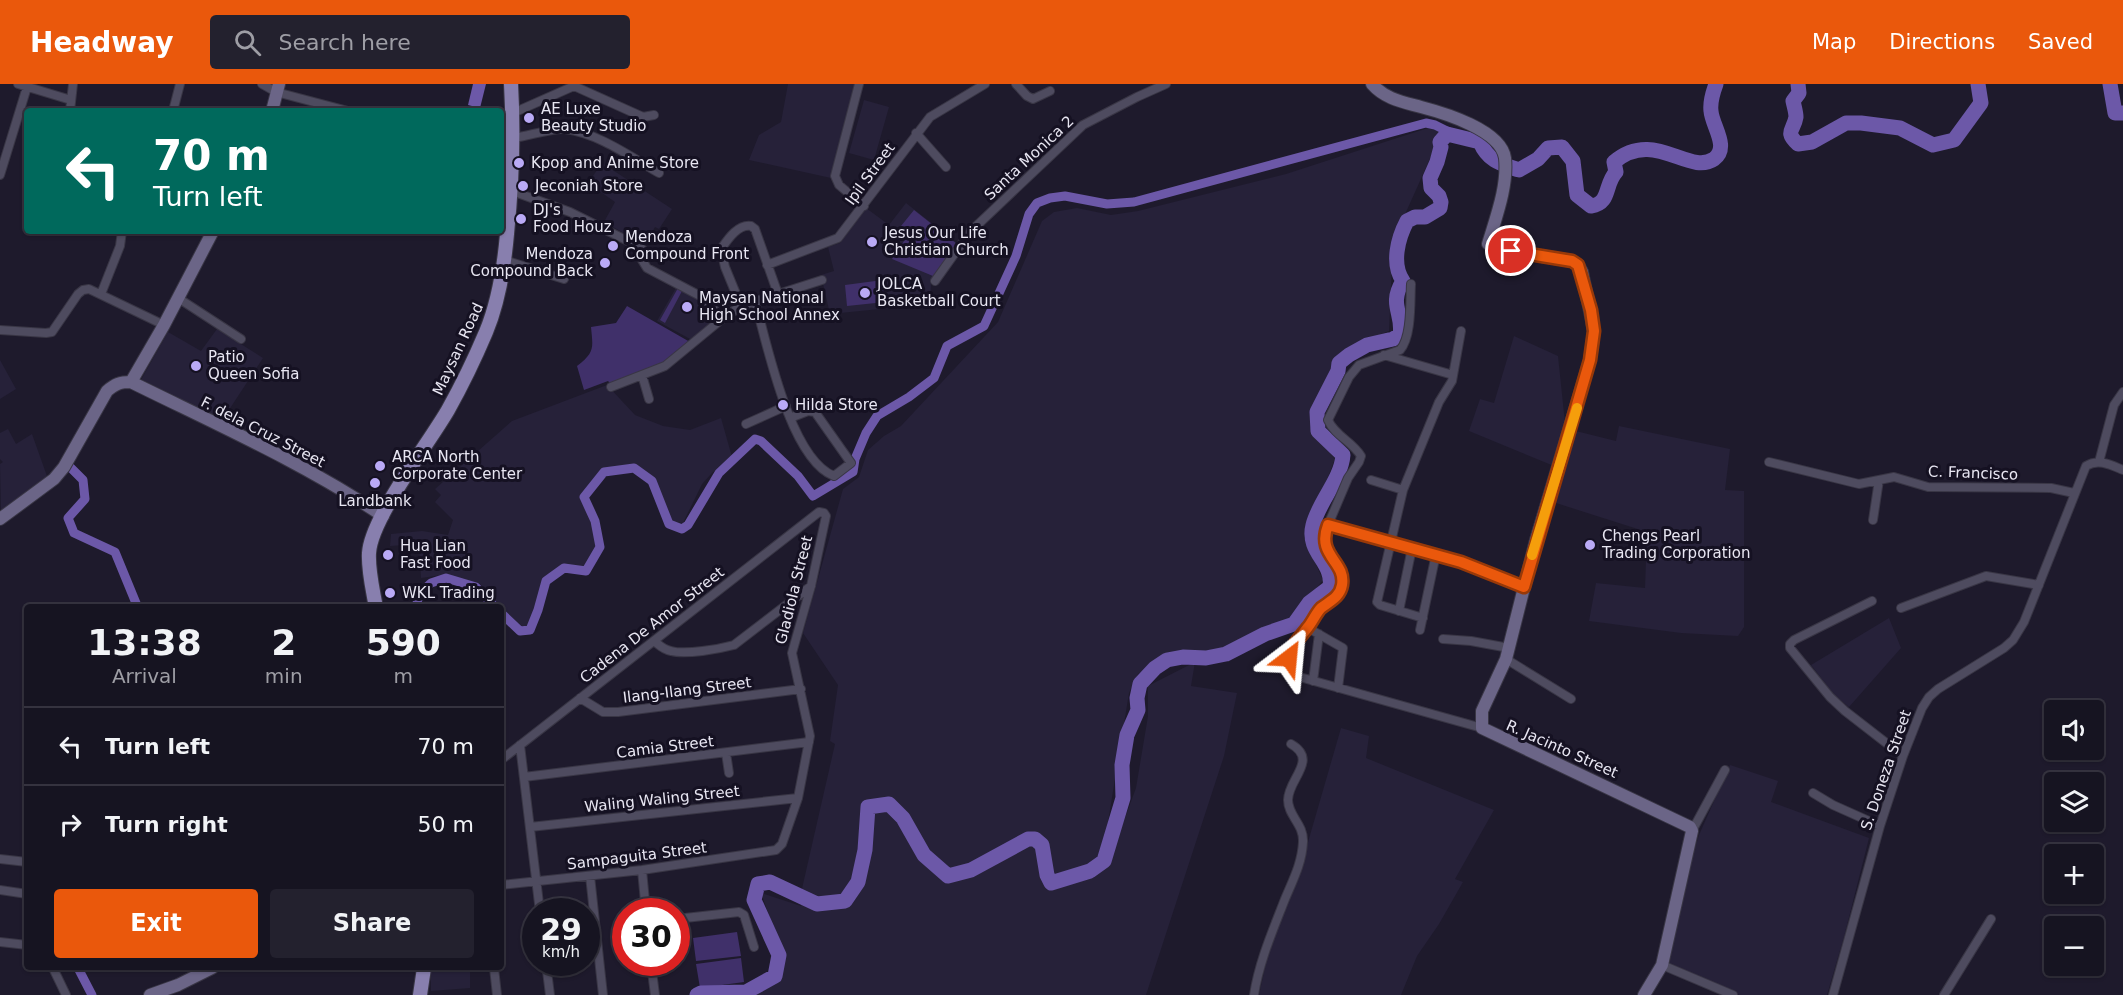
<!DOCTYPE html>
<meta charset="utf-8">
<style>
body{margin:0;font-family:"DejaVu Sans",sans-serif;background:#23212e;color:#f1f3f6;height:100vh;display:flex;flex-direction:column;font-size:22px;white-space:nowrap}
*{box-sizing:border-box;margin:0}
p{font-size:20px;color:#9e9ea5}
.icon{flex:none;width:33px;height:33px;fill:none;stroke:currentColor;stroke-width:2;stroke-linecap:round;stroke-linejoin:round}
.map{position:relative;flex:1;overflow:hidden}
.side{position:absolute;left:24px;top:520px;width:480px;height:366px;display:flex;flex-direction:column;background:#161421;border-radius:6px;box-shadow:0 2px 4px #0004,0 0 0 2px #35333f}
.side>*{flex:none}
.banner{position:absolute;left:24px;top:24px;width:480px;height:126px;border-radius:6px;box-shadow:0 2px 4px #0004,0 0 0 2px #35333f;background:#00695c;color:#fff;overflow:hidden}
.fabs{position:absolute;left:2044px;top:616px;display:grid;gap:12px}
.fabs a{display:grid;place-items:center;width:60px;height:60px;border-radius:6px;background:#161421;box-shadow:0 2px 4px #0004,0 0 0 2px #35333f;font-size:30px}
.speed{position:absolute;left:522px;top:814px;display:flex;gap:12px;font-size:30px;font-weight:700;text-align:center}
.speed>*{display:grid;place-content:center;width:78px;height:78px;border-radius:50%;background:#161421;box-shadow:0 2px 4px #0004,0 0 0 2px #35333f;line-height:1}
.speed small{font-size:15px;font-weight:400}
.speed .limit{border:9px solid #d22;background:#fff;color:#111}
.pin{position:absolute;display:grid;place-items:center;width:51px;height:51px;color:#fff;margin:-26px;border:3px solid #fff;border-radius:50%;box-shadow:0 2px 6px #0007}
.me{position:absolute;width:66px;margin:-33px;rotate:29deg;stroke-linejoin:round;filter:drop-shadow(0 0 4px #0008)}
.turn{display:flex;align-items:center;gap:21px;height:126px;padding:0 30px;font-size:27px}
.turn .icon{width:78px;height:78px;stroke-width:2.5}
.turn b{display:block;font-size:42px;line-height:51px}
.eta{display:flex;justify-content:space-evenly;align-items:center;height:102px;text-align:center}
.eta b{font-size:36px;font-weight:700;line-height:42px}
.primary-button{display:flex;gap:12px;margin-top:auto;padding:12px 30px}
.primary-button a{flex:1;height:69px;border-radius:6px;background:#ea580c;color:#fff;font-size:24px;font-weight:700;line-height:69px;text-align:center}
.primary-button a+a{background:#23212e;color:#f1f3f6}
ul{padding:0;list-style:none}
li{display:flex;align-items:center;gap:18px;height:78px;padding:0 30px;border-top:2px solid #35333f}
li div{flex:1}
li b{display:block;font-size:22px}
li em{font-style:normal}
header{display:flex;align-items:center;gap:36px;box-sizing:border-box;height:84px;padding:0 30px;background:#ea580c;color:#fff}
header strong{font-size:28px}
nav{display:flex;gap:33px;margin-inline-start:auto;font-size:21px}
.search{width:420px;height:54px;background:#23212e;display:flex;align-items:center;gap:15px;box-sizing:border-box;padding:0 21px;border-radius:6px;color:#9e9ea5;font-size:22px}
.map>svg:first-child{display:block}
</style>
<header>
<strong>Headway</strong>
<div class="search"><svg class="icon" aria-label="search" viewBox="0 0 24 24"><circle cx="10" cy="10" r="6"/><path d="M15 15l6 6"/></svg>Search here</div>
<nav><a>Map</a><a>Directions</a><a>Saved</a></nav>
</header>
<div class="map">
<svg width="2123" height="911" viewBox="0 0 2123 911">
<rect width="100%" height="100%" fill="#1e1a2c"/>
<path fill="#262139" d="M788 0H857L831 94 749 76 759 51 781 38Z
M864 16 889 23 874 76 849 69Z
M1428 44 1442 48 1393 157 1389 247 1344 265 1316 319 1310 343 1335 375 1304 454 1323 496 1291 537 1247 552 1226 567 1201 571 1173 570 1138 590 1129 609 1102 775 1107 782 1136 704 1148 632V602L1195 578 1191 602 1237 609 1224 672 1146 911H732H745L778 896 783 871 761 809 801 822V809L835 660 830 657 838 601 803 549 843 405 859 393 868 366 884 352 901 342 998 238 1042 137 1054 128 1077 124 1111 131 1138 127 1286 90Z
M602 79 672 125 659 145 655 143 645 161 604 138 615 118 588 99Z
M906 119 958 160 931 200 930 220 830 230 821 191 834 187 828 163 840 159 866 124 889 141Z
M677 202 703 215 720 234 692 256 657 237Z
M217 245 263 274 221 338 142 300V294L168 248 201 267Z
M1514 252 1558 272 1565 339 1554 382 1469 347 1480 315 1494 319Z
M0 276 16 305 0 315Z
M607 301 635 331 663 342 690 346 721 334 732 373 712 389 702 400 683 439 671 438 655 395 635 382 601 387 582 413 592 438 597 463 585 484 563 481 544 496 537 524 529 544 521 546 480 500 442 491 421 494 419 460 390 462 391 450 422 447 448 451 453 436 435 418 441 411 435 405 512 337Z
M1619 342 1730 365 1725 406 1744 407V543L1738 552 1681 549 1589 537 1596 499 1645 504 1647 448 1556 419 1576 347 1616 357Z
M8 345 16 360 32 350 48 395 1 428 0 380 3 378 0 375V349Z
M1889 534 1901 564 1849 623 1835 612 1811 581Z
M1341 644 1369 652 1366 674 1494 726 1455 795 1463 798 1439 840 1417 872 1401 911H1259L1268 869 1304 772Z
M1730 681 1778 697 1771 718 1869 754 1844 853 1827 911H1739L1668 881 1683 803 1699 751Z
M431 884H470V904L431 907Z"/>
<path fill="#40306a" d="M914 126 957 160 933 192 892 175 906 154 897 147Z
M883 196 885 218 847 222 845 201Z
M678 204 682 207 665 239 660 236Z
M627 222 690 258 664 279 612 301 608 297 584 306 577 282C595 268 593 264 591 243L616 239Z
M737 848 741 872 696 877 693 854Z
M741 874 744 898 700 904 696 880Z"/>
<path fill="#6c58a8" d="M473 0H486L480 24 468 21Z"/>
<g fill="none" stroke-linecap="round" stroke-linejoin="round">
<path stroke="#6c58a8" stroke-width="9" d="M69 382 83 396 85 415 68 434 74 449 115 468 138 524
M416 524 419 510 431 499 446 494 476 503 496 524
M501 529 520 547 530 546 538 526 546 497 564 484 586 487 600 463 595 437 584 413 604 388 634 384 652 397 669 440 682 445 688 441 719 389 755 355 761 357 798 392 813 412 853 388 855 375 866 349 877 332 909 313 934 294 947 262 984 242 1016 172 1029 130 1037 119 1050 114 1065 112 1107 120 1134 118 1426 39 1435 41 1457 52
M78 884 92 911"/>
<path stroke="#6c58a8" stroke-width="15" d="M1798 0 1799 9 1793 17C1794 22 1796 28 1796 33 1794 46 1784 48 1798 60L1812 58 1846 39H1861L1900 44 1933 61 1954 56 1981 19 1978 0
M2110 0 2115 29H2123
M697 911 701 909 746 908 775 892 779 871 754 816 758 800 770 798 817 820 845 817 858 798 865 766 868 723 889 720 903 734 924 771 948 792 971 786 1028 755H1035L1042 761 1047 791 1051 799 1090 787 1104 777 1123 714 1122 681 1127 651 1138 626 1137 614 1140 600 1155 584 1167 576 1183 573 1206 574 1226 570 1265 550 1294 540 1309 519 1330 503C1334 478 1306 469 1313 441 1319 417 1341 396 1343 371L1318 347 1317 328 1338 287 1339 279 1349 271 1367 261 1393 255 1400 251C1404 230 1388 221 1403 197 1391 180 1398 154 1407 137L1415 133H1425L1440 124 1441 118 1439 112 1431 104 1430 94 1437 78 1441 63 1440 58 1447 50 1480 58C1488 77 1501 80 1519 86L1538 75 1548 64 1562 63 1573 77 1577 111 1591 122C1611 119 1604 101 1616 88L1614 78C1654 44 1689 92 1714 75 1730 63 1712 42 1711 27 1710 19 1713 8 1716 0"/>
<defs>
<path id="street" d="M18 0 71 16
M262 0 276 8 348 27
M859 0 835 92 839 101 864 122
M1016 0 1027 12 1033 15 1050 7
M70 27 73 0
M173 27 180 0
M513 29 574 2 643 33 654 31
M916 49 946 83
M514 54C529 52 551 44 565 45 598 49 631 73 659 89
M0 91 27 3
M512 107 570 128 640 163 643 166 642 176 647 184 704 214 722 235
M504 176 564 195
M767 181 838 154 930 33 985 0
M935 197 970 148 1083 41 1137 13 1166 0
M1411 200C1410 217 1412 253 1400 266L1359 281 1349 293 1328 336C1335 352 1352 357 1361 372L1359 378 1348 394 1328 441 1460 478 1524 503
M101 210 120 162 122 147
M178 214 241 255
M755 217C767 260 790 375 834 392L851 379 815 328 808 327 790 334
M741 222 725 183 721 165C728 155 738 140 751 142L755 145 778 210
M0 246 46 249 52 248 78 210 83 206 89 205 164 241
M1384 271 1453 291
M642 291 649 315
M611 303 665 282 722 235 741 222 822 196
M746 340 786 322
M1769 378 1859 400 1894 393 1928 403 2051 404 2074 409
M2099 378 2114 321 2123 308
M1371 396 1403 406
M1873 436 1879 396
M1328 441C1316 472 1347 478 1342 502 1340 514 1328 517 1320 525 1315 531 1312 539 1307 545 1292 562 1289 567 1289 590L1482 644
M1872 517 1794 556 1790 560V564L1830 613 1845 627 1903 672
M1901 524 1986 492 2039 501
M1399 527 1412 464
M1423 534 1380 521 1377 518 1403 406 1439 318 1452 297 1461 247
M1308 544 1343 564 1338 604
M1420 546 1436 470
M1443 555 1471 557 1509 564
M654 557C659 561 664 566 671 567 686 571 719 565 734 561L811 502
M1506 575 1571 615
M1313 597 1319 550
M580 614 603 628H618L801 605
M520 661 540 828
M726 669 729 689
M501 676 819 428 824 429 826 432 811 502 792 569 810 652 798 714 782 760 776 766 642 786 501 801
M524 693 809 658
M1813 709 1833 721 1880 742
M530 743 798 714
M1692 747 1725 686
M0 775 27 778
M642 786 646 828
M590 792 603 911
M0 806 27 810
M676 835 739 828 744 831 754 863
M0 858 27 861
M546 879 550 911
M651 879 655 911
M1662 881 1733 911
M53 884 66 911
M494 884 497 911
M1254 911C1259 878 1273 846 1285 815 1293 796 1302 779 1303 758 1304 740 1288 732 1288 716 1288 695 1319 676 1291 660
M1833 911 1880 742 1903 672 1922 624 1929 613 1938 605 2004 564 2013 556 2024 538 2086 382C2098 374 2111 381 2123 386
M1944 911 1991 835"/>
<path id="secondary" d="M1372 0C1385 15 1403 18 1421 23 1444 29 1501 46 1505 74 1508 102 1496 133 1488 160L1511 167 1572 177 1578 181 1582 188 1594 247 1590 276 1536 456 1506 575 1482 627V644L1690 743 1692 747 1662 881 1644 911
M272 27 279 0
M131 298 164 241 213 147
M0 435 54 395 64 383 107 307C115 300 120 298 131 298 216 340 304 379 383 432
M150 911 178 901 212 884"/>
<path id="primary" d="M376 524C373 506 368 487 369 469 371 434 429 359 448 326 462 301 475 274 486 248 499 217 504 184 507 150 512 100 514 51 511 0
M420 911 424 884"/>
</defs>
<use href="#street" stroke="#393645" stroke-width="10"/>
<use href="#secondary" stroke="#393645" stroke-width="14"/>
<use href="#primary" stroke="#393645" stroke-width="16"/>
<use href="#street" stroke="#4e4b5f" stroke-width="8"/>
<use href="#secondary" stroke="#6b6587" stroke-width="12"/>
<use href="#primary" stroke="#887fae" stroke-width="14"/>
</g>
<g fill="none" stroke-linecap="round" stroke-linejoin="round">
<defs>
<path id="route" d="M1289 574C1292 560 1300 554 1308 543 1313 537 1316 529 1321 524 1330 517 1340 513 1342 501 1346 477 1316 472 1328 441L1461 478 1524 503 1590 276 1594 247 1591 226 1578 181 1572 177 1511 167"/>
</defs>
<use href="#route" stroke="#983908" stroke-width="15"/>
<use href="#route" stroke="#ea580c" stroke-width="10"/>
<path stroke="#f59e0b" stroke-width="10" d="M1532 471 1577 324"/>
</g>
<g fill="#baaaf6" stroke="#151122" stroke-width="2">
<circle cx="529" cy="34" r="6"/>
<circle cx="519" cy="79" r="6"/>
<circle cx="523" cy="102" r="6"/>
<circle cx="521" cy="135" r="6"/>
<circle cx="872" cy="158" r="6"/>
<circle cx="613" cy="162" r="6"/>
<circle cx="605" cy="179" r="6"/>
<circle cx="865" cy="209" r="6"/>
<circle cx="687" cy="223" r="6"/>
<circle cx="196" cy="282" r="6"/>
<circle cx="783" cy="321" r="6"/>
<circle cx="380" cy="382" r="6"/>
<circle cx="375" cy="399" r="6"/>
<circle cx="1590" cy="461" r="6"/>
<circle cx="388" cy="471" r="6"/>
<circle cx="390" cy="509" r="6"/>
</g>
<g text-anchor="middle" stroke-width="6" stroke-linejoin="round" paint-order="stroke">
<g font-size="15" fill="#e8e6f2" stroke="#151122" text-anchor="start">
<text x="541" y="30">AE Luxe<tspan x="541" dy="17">Beauty Studio</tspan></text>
<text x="531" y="84">Kpop and Anime Store</text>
<text x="535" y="107">Jeconiah Store</text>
<text x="533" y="131">DJ's<tspan x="533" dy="17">Food Houz</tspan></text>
<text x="884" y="154">Jesus Our Life<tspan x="884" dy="17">Christian Church</tspan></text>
<text x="625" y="158">Mendoza<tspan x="625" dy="17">Compound Front</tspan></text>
<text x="593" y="175" text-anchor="end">Mendoza<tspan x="593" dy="17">Compound Back</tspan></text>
<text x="877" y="205">JOLCA<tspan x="877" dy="17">Basketball Court</tspan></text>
<text x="699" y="219">Maysan National<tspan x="699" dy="17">High School Annex</tspan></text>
<text x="208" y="278">Patio<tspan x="208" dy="17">Queen Sofia</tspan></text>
<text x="795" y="326">Hilda Store</text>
<text x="392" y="378">ARCA North<tspan x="392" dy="17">Corporate Center</tspan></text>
<text x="375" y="422" text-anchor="middle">Landbank</text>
<text x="1602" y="457">Chengs Pearl<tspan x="1602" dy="17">Trading Corporation</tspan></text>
<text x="400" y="467">Hua Lian<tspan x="400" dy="17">Fast Food</tspan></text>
<text x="402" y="514">WKL Trading</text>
</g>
<g font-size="15" fill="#e8e6f2" stroke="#151122">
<text transform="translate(1029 74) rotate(-43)" y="5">Santa Monica 2</text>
<text transform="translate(870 90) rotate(-54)" y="5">Ipil Street</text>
<text transform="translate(458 265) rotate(-65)" y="5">Maysan Road</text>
<text transform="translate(263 348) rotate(27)" y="5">F. dela Cruz Street</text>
<text transform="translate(1973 389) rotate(2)" y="5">C. Francisco</text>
<text transform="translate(794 506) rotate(-76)" y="5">Gladiola Street</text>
<text transform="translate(652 541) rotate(-38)" y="5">Cadena De Amor Street</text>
<text transform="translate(687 606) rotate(-7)" y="5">Ilang-Ilang Street</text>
<text transform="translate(665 663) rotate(-7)" y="5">Camia Street</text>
<text transform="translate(1562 665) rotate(24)" y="5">R. Jacinto Street</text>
<text transform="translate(1886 686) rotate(-71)" y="5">S. Doneza Street</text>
<text transform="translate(662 715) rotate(-6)" y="5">Waling Waling Street</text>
<text transform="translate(637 772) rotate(-7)" y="5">Sampaguita Street</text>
</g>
</g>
</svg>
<div class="fabs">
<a><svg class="icon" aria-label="sound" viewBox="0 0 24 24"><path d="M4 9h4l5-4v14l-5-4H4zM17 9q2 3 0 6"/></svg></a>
<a><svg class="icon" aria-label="layers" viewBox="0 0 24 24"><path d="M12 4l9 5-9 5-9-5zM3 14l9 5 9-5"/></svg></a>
<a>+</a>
<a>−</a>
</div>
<div class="speed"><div>29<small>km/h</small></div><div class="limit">30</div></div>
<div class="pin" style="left:1511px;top:167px;background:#d93025"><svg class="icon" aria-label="arrive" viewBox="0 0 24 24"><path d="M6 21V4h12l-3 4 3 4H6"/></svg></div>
<svg class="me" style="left:1289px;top:574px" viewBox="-20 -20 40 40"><path d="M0-17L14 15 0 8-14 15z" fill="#ea580c" stroke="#fff" stroke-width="4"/></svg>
<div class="banner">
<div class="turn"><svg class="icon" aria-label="left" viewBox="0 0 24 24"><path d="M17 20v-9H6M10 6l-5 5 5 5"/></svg><div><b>70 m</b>Turn left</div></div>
</div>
<section class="side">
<div class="eta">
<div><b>13:38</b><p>Arrival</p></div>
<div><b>2</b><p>min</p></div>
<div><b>590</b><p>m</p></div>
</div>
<ul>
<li><svg class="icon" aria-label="left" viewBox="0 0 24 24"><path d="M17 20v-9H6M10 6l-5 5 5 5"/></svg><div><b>Turn left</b></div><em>70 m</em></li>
<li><svg class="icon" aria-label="right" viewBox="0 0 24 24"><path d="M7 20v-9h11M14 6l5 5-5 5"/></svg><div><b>Turn right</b></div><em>50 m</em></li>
</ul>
<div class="primary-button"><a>Exit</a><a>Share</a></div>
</section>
</div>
